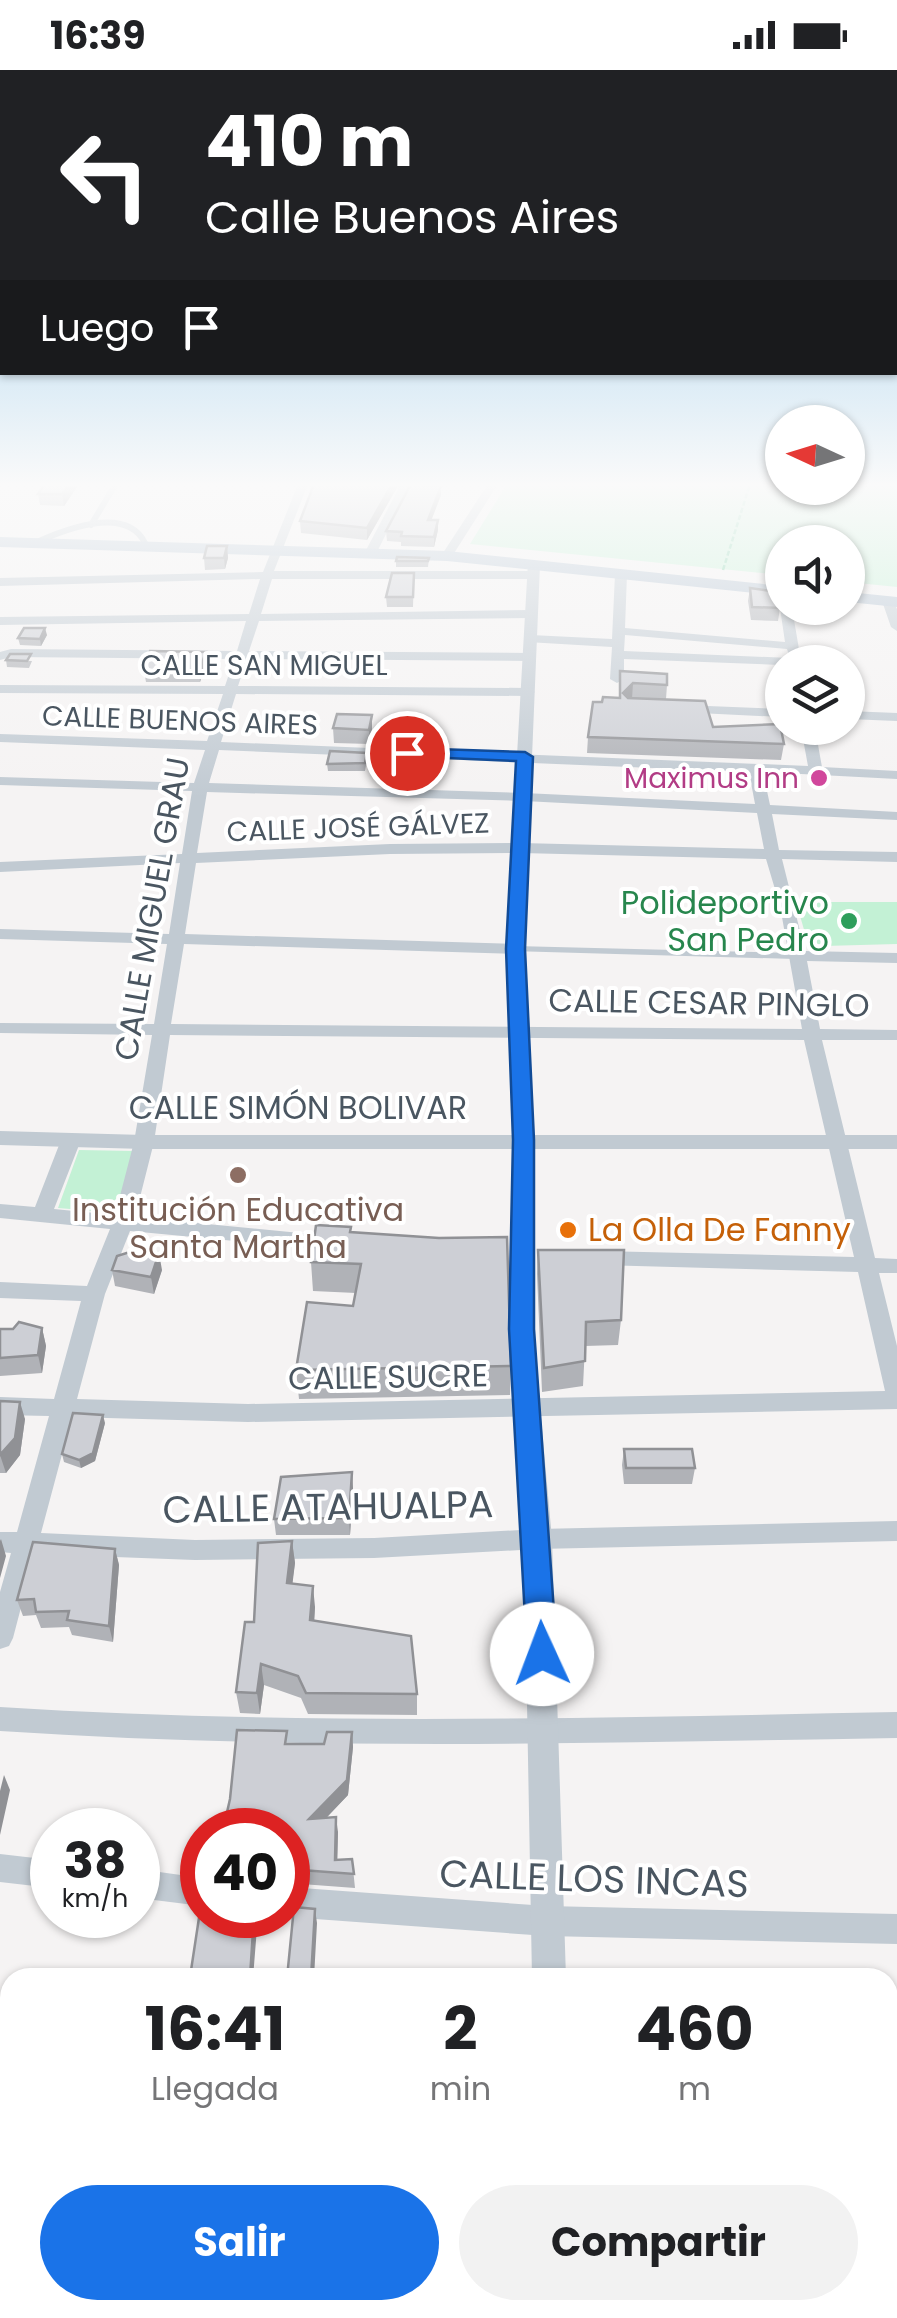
<!DOCTYPE html>
<html lang="es">
<meta charset="utf-8">
<style>
body{margin:0;font-family:Poppins,sans-serif;background:#f2f2f2;color:#202124;height:100vh;display:flex;flex-direction:column;font-size:38px;white-space:nowrap}
*{box-sizing:border-box;margin:0}
p{font-size:32px;color:#757577}
.icon{flex:none;width:55px;height:55px;fill:none;stroke:currentColor;stroke-width:2;stroke-linecap:round;stroke-linejoin:round}
.map{position:relative;flex:1;overflow:hidden}
.side{position:absolute;left:0px;top:1898px;width:898px;height:352px;display:flex;flex-direction:column;background:#fff;border-radius:30px 30px 0 0;box-shadow:0 2px 8px #0004}
.side>*{flex:none}
.guide{position:absolute;left:0px;top:0px;width:898px;height:305px;box-shadow:0 2px 8px #0004;background:#202124;color:#fff;overflow:hidden}
.needle{width:65px;rotate:274deg}
.buttons{position:absolute;left:765px;top:335px;display:grid;gap:20px}
.buttons a{display:grid;place-items:center;width:100px;height:100px;border-radius:50%;background:#fff;box-shadow:0 2px 8px #0004;font-size:50px}
.speed{position:absolute;left:30px;top:1738px;display:flex;gap:20px;font-size:50px;font-weight:700;text-align:center}
.speed>*{display:grid;place-content:center;width:130px;height:130px;border-radius:50%;background:#fff;box-shadow:0 2px 8px #0004;line-height:1}
.speed small{font-size:25px;font-weight:400}
.speed .limit{border:15px solid #d22;background:#fff;color:#111}
.pin{position:absolute;display:grid;place-items:center;width:85px;height:85px;color:#fff;margin:-42px;border:5px solid #fff;border-radius:50%;box-shadow:0 2px 10px #0007}
.me{position:absolute;width:110px;margin:-55px;rotate:358deg;stroke-linejoin:round;filter:drop-shadow(0 0 8px #0008)}
.turn{display:flex;align-items:center;gap:35px;height:210px;padding:0 40px;font-size:45px}
.turn .icon{width:130px;height:130px;stroke-width:2.5}
.turn b{display:block;font-size:70px;line-height:85px}
.then{display:flex;align-items:center;height:95px;padding:0 40px;background:#0003;gap:20px;font-size:38px}
.eta{display:flex;justify-content:space-evenly;align-items:center;height:170px;text-align:center}
.eta b{font-size:60px;font-weight:700;line-height:70px}
.action{display:flex;gap:20px;margin-top:auto;padding:20px 40px}
.action a{flex:1;height:115px;border-radius:60px;background:#1a73e8;color:#fff;font-size:40px;font-weight:700;line-height:115px;text-align:center}
.action a+a{background:#f2f2f2;color:#202124}
.status{display:flex;justify-content:space-between;align-items:center;height:70px;padding:0 50px;background:#fff;direction:ltr}
.status svg{height:28px;fill:currentColor}
.map>svg:first-child{display:block}
</style>
<div class="status"><b>16:39</b><svg viewBox="0 0 49 12"><path d="M0 12V9h3v3zM5 12V6h3v6zM10 12V3h3v9zM15 12V0h3v12zM26 1h20v11H26zM47 4h2v5h-2z"/></svg></div>
<div class="map">
<svg width="897" height="2248" viewBox="0 0 897 2248">
<rect width="100%" height="100%" fill="#f5f3f3"/>
<path fill="#c3f1d5" d="M507 414H782V418H848V414H897V517L848 512V472H782V505L470 474Z
M796 832H897V874L824 876 807 870Z
M79 1080 134 1081 118 1143 58 1138Z"/>
<g fill="none" stroke-linecap="round" stroke-linejoin="round">
<path stroke="#7ad0a6" stroke-width="2.5" stroke-dasharray="5 2.5" stroke-linecap="butt" d="M723 500 750 414"/>
<path stroke="#c1cad2" stroke-width="6" d="M91 455 115 415
M37 472C66 459 126 435 145 473"/>
<path fill="#c1cad2" fill-rule="evenodd" d="M515 876 795 883 801 886 795 889 511 881 509 879Z"/>
<path fill="#c1cad2" fill-rule="evenodd" d="M298 414H308L274 501H532L538 505 532 509H272L261 544 531 540 537 544 531 548 259 551 249 581 529 583 535 587 529 591 247 589 238 616 528 618 535 622 528 626 236 624 221 672 808 696 801 658H815L822 697 897 701V709L763 702 770 735 897 742V750L772 744 779 780 897 782V792L782 789 805 881 897 883V893L807 891 820 959 897 960V970H822L875 1188 897 1189V1203H879L897 1276V1339L248 1352 72 1347 41 1463 195 1470 374 1468 538 1459 897 1451V1471L538 1479 374 1488 195 1490 35 1484 13 1568 9 1576 0 1579V1522L11 1483 0 1482V1462H17L49 1346 0 1345V1327L54 1329 81 1231 0 1228V1212L87 1216 110 1159 0 1148V1134L35 1137 61 1070 71 1064 81 1070 54 1139 115 1145 134 1072 152 965 0 963V953L154 954 167 874 0 869V859L169 864 180 793 0 802V792L182 784 192 721 0 715V707L194 713 205 680 0 672V664L207 671 223 624 0 623V615L225 616 234 589 11 587 0 590V582L11 579 237 581 246 551 0 555V547L249 544 260 509 0 516V508L263 502ZM219 680 749 702 755 734 524 723 209 713ZM207 722 524 731 757 743 764 779 521 773 390 774 197 783ZM521 783 766 789 780 836 802 959 171 954 184 874 515 884 523 879 515 874 185 864 196 793 390 784ZM170 965 804 970 854 1187 600 1181 593 1183 590 1188 593 1193 600 1195 858 1202 885 1321 248 1334 77 1329 105 1224 130 1161 341 1181 351 1174 341 1167 135 1147 154 1072Z
M401 414H411L377 482 367 484 365 482Z
M488 414H498L451 488H443L441 486Z
M621 500 627 504 625 558 785 572 780 538 782 535 792 538 800 585 796 588 802 592H782V595L624 589V609L617 613 610 609 612 577 527 572V566L531 565 612 569 615 504ZM625 565 787 579 790 588 624 581Z
M888 527 892 528 897 539V561L891 557 882 531Z
M683 635 782 639V647L678 642 676 639Z
M848 641 897 643V651L848 649Z
M0 1637C299 1656 598 1648 897 1642V1668C598 1673 299 1681 0 1661Z
M0 1784 52 1790V1818L0 1812Z
M138 1799 202 1808V1836L138 1828Z
M288 1817 547 1836 897 1844V1874L547 1866 288 1847 284 1845H288Z
M0 2048H10V2080H0Z"/>
<path fill="#c1cad2" fill-rule="evenodd" d="M528 492 540 495 524 879 534 1065H897V1079H534L533 1259 552 1469 566 1908H532L524 1469 509 1259 512 1079H144L0 1075V1061L144 1065H512L506 879Z
M547 2240H587V2248H547Z"/>
<path fill="#b3c2d1" fill-rule="evenodd" d="M0 467 447 481 782 516V526L447 491 0 477Z
M848 522 897 527V537L848 532Z"/>
</g>
<path fill="#b0b2b7" d="M45 414H79L64 436 40 435 38 424Z
M314 414H399L367 470 301 463 300 451Z
M411 414 441 416V425L431 450H438V460L434 477 401 476V472L387 471 386 461Z
M227 476 228 488 225 499 205 500 204 488Z
M429 488 428 497H396V491Z
M414 503 413 537H387L386 527Z
M750 518 780 538 778 551 751 550 748 531Z
M47 565 41 576 20 575 18 568Z
M6 590 32 591 29 598 7 597Z
M207 592 200 612H146L144 601Z
M620 601 667 615 666 629 713 657 784 674 781 690 587 683 588 667 619 628Z
M372 645V659L370 674 334 673 333 658Z
M367 690 365 701H328L327 694Z
M351 1162 511 1296 510 1325 299 1329 296 1300 353 1236 356 1223 313 1221 311 1192Z
M538 1180 621 1250 618 1275 585 1276 583 1316 542 1322 537 1204Z
M112 1200H162L154 1224 115 1216Z
M42 1258 46 1276 42 1303 0 1306V1259Z
M0 1331 25 1349 20 1385 6 1403H0Z
M105 1353 95 1391 81 1398 64 1392 62 1384Z
M624 1379 695 1398 692 1414H624L622 1395Z
M353 1418 350 1465H276L274 1449Z
M292 1471 295 1493 292 1513 315 1537 314 1551 417 1624V1645L308 1644 301 1628 264 1615 260 1644 240 1643 236 1622 254 1552Z
M115 1479 119 1495 113 1572 72 1565 69 1557 41 1558 36 1545 23 1546 17 1530Z
M352 1662 353 1677 348 1725 326 1748 338 1762 337 1790 352 1789 355 1818 288 1813V1815V1760L324 1674Z"/>
<path fill="#909195" d="M69 414H79L64 436 62 424Z
M392 414H399L367 470V458Z
M441 416V425L428 459V450Z
M438 450V460L434 477V467Z
M227 476 228 488 225 499 224 488Z
M45 558 47 565 41 576 40 569Z
M206 582 207 592 200 612 199 601Z
M633 613 632 629 622 639 623 623Z
M372 645V659L370 674 369 660Z
M159 1183 162 1200 154 1224 151 1207Z
M42 1258 46 1276 42 1303 38 1285Z
M20 1332 25 1349 20 1385 6 1403 0 1385Z
M103 1345 105 1353 95 1391 81 1398 79 1390Z
M352 1402 353 1418 350 1465 349 1448Z
M1 1469 6 1486 0 1508V1471Z
M292 1471 295 1493 290 1534 287 1513Z
M115 1479 119 1495 113 1572 109 1556Z
M313 1516 315 1537 313 1572 310 1550Z
M261 1594 264 1615 260 1644 257 1623Z
M352 1662 353 1677 348 1725 311 1764 309 1749Z
M4 1705 10 1720 0 1765V1721Z
M336 1747 338 1762 337 1804 335 1790Z
M315 1839 317 1853 314 1908H311Z
M254 1845H258L253 1908H250Z"/>
<path fill="#cdcfd5" stroke="#909195" stroke-width="2.5" d="M45 414H69L62 424H38Z
M314 414H392L367 458 300 451Z
M411 414 441 416 428 450H438L434 467 401 466 402 462 386 461Z
M207 476H227L224 488H204Z
M397 487 429 488 428 491H396Z
M392 503H414L413 527H386Z
M750 518 779 522 780 538 752 537Z
M24 558H45L40 569 18 568Z
M150 581 206 582 199 601H144Z
M10 584H31L27 591 6 590Z
M620 601 667 604V615L633 613 623 623 628 628 705 631 713 657 780 654 784 674 588 667 593 632H602L603 627 620 628Z
M337 644 372 645 369 660 333 658Z
M330 681 367 683 365 693 327 694Z
M316 1155 351 1157 350 1162 439 1168 507 1167 511 1296 296 1300 307 1232 353 1236 361 1194 311 1192Z
M538 1180H624L621 1250 586 1252 585 1291 544 1298Z
M133 1181 159 1183 151 1207 112 1200 117 1186Z
M19 1252 42 1258 38 1285 0 1288V1259H13Z
M0 1331 20 1332 15 1368 0 1385Z
M73 1343 103 1345 93 1383 79 1390 62 1384Z
M624 1379H692L695 1398H626Z
M352 1402 349 1448 274 1449 281 1407Z
M292 1471 287 1513 313 1516 310 1550 411 1566 417 1624 306 1623 298 1606 261 1594 257 1623 236 1622 245 1552H254L258 1473Z
M33 1472 115 1479 109 1556 67 1550 69 1541 36 1542 34 1529 17 1530Z
M237 1660 287 1661 285 1674H324L327 1662H352L347 1710 309 1749 336 1747 335 1790 352 1789 354 1804 288 1799V1760H223L230 1729Z
M202 1828V1845H254L250 1907H190Z
M294 1837 315 1839 311 1908H287Z"/>
<linearGradient id="sky" x2="0" y2="1"><stop stop-color="#85c3ea"/><stop offset="0.57" stop-color="#fafafa"/><stop offset="1" stop-color="#fafafa" stop-opacity="0"/></linearGradient>
<rect width="897" height="728" fill="url(#sky)"/>
<path fill="#1a73e8" stroke="#114b97" stroke-width="2.5" d="M407 678 525 682 533 687 525 879 534 1070V1259L557 1584 553 1594 542 1598 531 1594 527 1584 509 1259 513 1070 506 879 516 691 401 686 399 683Z"/>
<circle fill="#d1479c" stroke="#fff" stroke-width="4" cx="819" cy="708" r="10"/>
<circle fill="#2e9e5b" stroke="#fff" stroke-width="4" cx="849" cy="851" r="10"/>
<circle fill="#8d6e63" stroke="#fff" stroke-width="4" cx="238" cy="1105" r="10"/>
<circle fill="#e8710a" stroke="#fff" stroke-width="4" cx="568" cy="1160" r="10"/>
<g text-anchor="middle" stroke-width="8" stroke-linejoin="round" paint-order="stroke">
<g font-size="28" fill="#4a5661" stroke="#fff">
<text x="264" y="605">CALLE SAN MIGUEL</text>
<text transform="translate(180 650) rotate(2)" y="10">CALLE BUENOS AIRES</text>
<text transform="translate(358 757) rotate(-2)" y="10">CALLE JOSÉ GÁLVEZ</text>
</g>
<g font-size="28" fill="#b23c85" stroke="#fff" text-anchor="end">
<text x="799" y="718">Maximus Inn</text>
</g>
<g font-size="32" fill="#27864d" stroke="#fff" text-anchor="end">
<text x="829" y="844">Polideportivo<tspan x="829" dy="37">San Pedro</tspan></text>
</g>
<g font-size="32" fill="#4a5661" stroke="#fff">
<text transform="translate(152 839) rotate(-80)" y="11">CALLE MIGUEL GRAU</text>
<text transform="translate(709 933) rotate(1)" y="11">CALLE CESAR PINGLO</text>
<text x="298" y="1049">CALLE SIMÓN BOLIVAR</text>
<text transform="translate(388 1307) rotate(-1)" y="11">CALLE SUCRE</text>
</g>
<g font-size="32" fill="#785e54" stroke="#fff">
<text x="238" y="1151">Institución Educativa<tspan x="238" dy="37">Santa Martha</tspan></text>
</g>
<g font-size="32" fill="#c56008" stroke="#fff" text-anchor="start">
<text x="588" y="1171">La Olla De Fanny</text>
</g>
<g font-size="38" fill="#4a5661" stroke="#fff">
<text transform="translate(328 1437) rotate(-1)" y="13">CALLE ATAHUALPA</text>
<text transform="translate(594 1809) rotate(2)" y="13">CALLE LOS INCAS</text>
</g>
</g>
</svg>
<div class="buttons">
<a><svg class="needle" viewBox="-14 -14 28 28"><path d="M0-13l5 13h-10z" fill="#e53935"/><path d="M0 13l5-13h-10z" fill="#757577"/></svg></a>
<a><svg class="icon" aria-label="sound" viewBox="0 0 24 24"><path d="M4 9h4l5-4v14l-5-4H4zM17 9q2 3 0 6"/></svg></a>
<a><svg class="icon" aria-label="layers" viewBox="0 0 24 24"><path d="M12 4l9 5-9 5-9-5zM3 14l9 5 9-5"/></svg></a>
</div>
<div class="speed"><div>38<small>km/h</small></div><div class="limit">40</div></div>
<div class="pin" style="left:407px;top:683px;background:#d93025"><svg class="icon" aria-label="arrive" viewBox="0 0 24 24"><path d="M6 21V4h12l-3 4 3 4H6"/></svg></div>
<svg class="me" style="left:542px;top:1584px" viewBox="-20 -20 40 40"><circle r="19" fill="#fff"/><path d="M0-13L10 11 0 6-10 11z" fill="#1a73e8"/></svg>
<div class="guide">
<div class="turn"><svg class="icon" aria-label="left" viewBox="0 0 24 24"><path d="M17 20v-9H6M10 6l-5 5 5 5"/></svg><div><b>410 m</b>Calle Buenos Aires</div></div>
<div class="then">Luego<svg class="icon" aria-label="arrive" viewBox="0 0 24 24"><path d="M6 21V4h12l-3 4 3 4H6"/></svg></div>
</div>
<section class="side">
<div class="eta">
<div><b>16:41</b><p>Llegada</p></div>
<div><b>2</b><p>min</p></div>
<div><b>460</b><p>m</p></div>
</div>
<div class="action"><a>Salir</a><a>Compartir</a></div>
</section>
</div>
